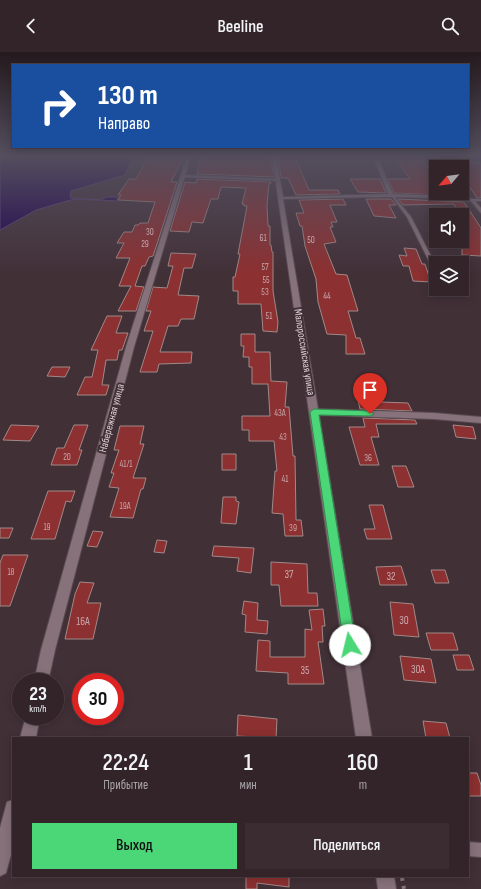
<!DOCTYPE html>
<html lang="ru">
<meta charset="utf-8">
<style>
body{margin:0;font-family:"Sofia Sans Condensed",sans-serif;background:#3a2c31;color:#f1f3f6;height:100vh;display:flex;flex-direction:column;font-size:15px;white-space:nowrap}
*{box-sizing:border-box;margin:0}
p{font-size:13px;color:#a8a4a8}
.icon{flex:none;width:22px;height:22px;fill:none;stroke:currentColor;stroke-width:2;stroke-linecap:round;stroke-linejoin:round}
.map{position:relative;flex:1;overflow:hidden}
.side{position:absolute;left:12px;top:685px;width:457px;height:140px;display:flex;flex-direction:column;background:#322429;border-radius:0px;box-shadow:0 2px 10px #0003,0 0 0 1px #4d4146}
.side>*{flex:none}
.top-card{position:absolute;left:12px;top:12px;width:457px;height:84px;border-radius:0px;box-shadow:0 2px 10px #0003,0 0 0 1px #4d4146;background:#1a4fa0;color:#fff;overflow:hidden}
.needle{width:26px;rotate:241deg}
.controls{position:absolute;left:429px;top:108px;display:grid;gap:8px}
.controls a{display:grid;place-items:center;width:40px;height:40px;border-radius:0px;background:#322429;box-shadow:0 2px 10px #0003,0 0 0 1px #4d4146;font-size:20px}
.speed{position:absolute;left:12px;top:621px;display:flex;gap:8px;font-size:20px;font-weight:700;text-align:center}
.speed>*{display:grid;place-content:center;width:52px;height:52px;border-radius:50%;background:#322429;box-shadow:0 2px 10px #0003,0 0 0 1px #4d4146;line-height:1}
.speed small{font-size:10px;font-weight:400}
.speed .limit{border:6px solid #d22;background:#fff;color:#111}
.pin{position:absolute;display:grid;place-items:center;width:34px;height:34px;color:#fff;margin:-41px -17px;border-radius:50% 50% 50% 0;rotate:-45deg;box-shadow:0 0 4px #0007}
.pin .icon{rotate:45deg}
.me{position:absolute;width:44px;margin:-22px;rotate:351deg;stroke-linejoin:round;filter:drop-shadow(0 0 3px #0008)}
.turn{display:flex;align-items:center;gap:14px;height:84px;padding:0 20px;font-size:18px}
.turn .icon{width:52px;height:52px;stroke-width:2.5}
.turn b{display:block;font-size:28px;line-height:34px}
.eta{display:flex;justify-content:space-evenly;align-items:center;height:68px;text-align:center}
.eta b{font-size:24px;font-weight:600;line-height:28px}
.primary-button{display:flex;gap:8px;margin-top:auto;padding:8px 20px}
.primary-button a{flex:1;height:46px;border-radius:0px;background:#4bd677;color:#111;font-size:16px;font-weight:600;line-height:46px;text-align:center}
.primary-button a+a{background:#3a2c31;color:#f1f3f6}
header{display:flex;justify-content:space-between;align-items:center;height:52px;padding:0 20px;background:#322429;font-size:18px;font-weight:600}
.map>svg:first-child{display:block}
</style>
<header><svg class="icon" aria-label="back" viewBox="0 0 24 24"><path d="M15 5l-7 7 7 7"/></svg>Beeline<svg class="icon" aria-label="search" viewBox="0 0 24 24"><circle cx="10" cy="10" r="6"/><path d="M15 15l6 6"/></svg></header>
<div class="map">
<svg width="481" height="837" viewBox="0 0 481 837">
<rect width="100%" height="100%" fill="#423037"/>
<path fill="#1d0050" stroke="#563e78" d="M0 104H133L125 123 71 139 70 144 71 146 101 148 107 145H118L116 149 74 147 36 158 0 178Z"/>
<path fill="#8c3031" stroke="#a18988" d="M205 104 271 105 274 125 197 122 200 106H205Z
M394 104H418L436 125V141H458L460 144 394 141 388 127H410Z
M278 105H295L309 138H338L340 142 296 143 288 126H281Z
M171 106H183L171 130H177L157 192 153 204 149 205 145 214H142L135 234 144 235 136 259H118L131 234H119L130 206H116L124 191H117L124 180H132L135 173H138L140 171H148L155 150 118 148 121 143H118L129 127H136L147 107H170Z
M454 110 481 111V146H477L462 123V115H457Z
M197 127 271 130 270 132H269L267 153 268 174H270V193H271L272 200H273V239L278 270 277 280 263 279 261 252H238V239H233V225H235L240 202H238L247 154H244V152H242L246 136 221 135 218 147H211L203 171 192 170 189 180 170 179 185 130 196 131Z
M350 127H380L386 141 358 140Z
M343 147 346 153H330L337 170H331L333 175H330L336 190 324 192 336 222 347 223 358 259H348L356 286H360L365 302H346V283L327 282 318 250 316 227 305 194 302 174H300L296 161H304L299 148Z
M366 147H391L396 153H389L396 166 374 164Z
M398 147 464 150 481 176V204L462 203V176H468L462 163H460L454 152 403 153Z
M404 196 416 197 422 212H425L431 230 413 229 409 214H403L399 203 407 204Z
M171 201 196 202 192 216H184L178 243 199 244 194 267H181L178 274H168L160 300H192L191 311 159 312 157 320H140L153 279H144L151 259H146L153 235 167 236 173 214H168Z
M107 264H122L116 281H128L122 298H119L117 308H106L102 333H109L106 343H77L85 325H92L98 298H91Z
M241 282H255V300H270L271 329 287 330 285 355H289L293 404H295L296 468H301L303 484H285L283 462 272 461 275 419H277L274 389H249V378H242V364H270L268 332H252V315H249V305H243L244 294H241Z
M52 315H70L65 325 47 324Z
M360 331H375L381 350 408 351 412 359 360 357 357 344H364Z
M363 366 415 368 417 372H376L379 385H371L379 413H360L349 375H365Z
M11 373 39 374 30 389 3 388Z
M74 373H88L79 398H82L77 413H51L57 396H64Z
M453 373 473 375 476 387 456 385Z
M120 374H144L140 392H144L133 426H146L143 437H141L133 466 110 465 119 436 109 435 114 421H111L119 398H114Z
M222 402H236V418H222Z
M392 414H406L414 435H398Z
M48 439H75L71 450 66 449 55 487H31Z
M223 445H236V449L239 450 236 472 221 471Z
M369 453H383L392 487H367L364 477H375Z
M0 476H13L9 486H0Z
M93 479 103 480 97 495 87 494Z
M157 488 167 489 164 501 154 500Z
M214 494 254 496 251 521 237 519 239 506 212 504Z
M3 503H28L10 554H0V511Z
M271 510 307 512 308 541H317L318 554H281L279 533H271Z
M401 514 407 533H380L376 515Z
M431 518H445L449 531H435Z
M80 530 94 531 87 551H101L93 587H65L75 542Z
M244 549 258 551 257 568 268 569 267 582 245 580 246 563 242 562Z
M390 550 413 552 419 585 394 583Z
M323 557 325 574H322L323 590H318L324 632H288V621L256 619 258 588 270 589V605H305V577L312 578 309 558Z
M426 581H453L458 598H431Z
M453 603H469L474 618H457Z
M400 604 431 607 436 631 404 628Z
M238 663 277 667 276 686 237 684Z
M423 669 446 671 450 686H426Z
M468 721H477L481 733V744H468Z
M246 824H289V835L257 831V837H246Z"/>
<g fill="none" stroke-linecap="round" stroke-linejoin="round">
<defs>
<path id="lane" d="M183 123 278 127 280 128 278 129 182 125Z
M462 139 469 147V149H467L461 141Z
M390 142H392L411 165 436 214V220L434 219 407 165Z
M472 147H481V149H473Z
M468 790 481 791V805L468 804Z"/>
<path id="street" d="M187 104H191L134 295 55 598 48 630H34L41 598 126 295Z
M272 104H276L283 145 388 142 373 104H377L393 142 447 144 473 147 481 156V161L471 149C409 142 346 146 283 147L318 357 434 361 481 365V371L434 367 319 363 372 686H356Z
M26 664H40L36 686H20Z
M13 748V795L6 821 0 824V776L7 750Z
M376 824H394L396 837H378Z"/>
</defs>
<use href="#lane" stroke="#5a4c52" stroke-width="2"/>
<use href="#street" stroke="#5a4c52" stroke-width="2"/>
<path stroke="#85767c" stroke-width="4" stroke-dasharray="3 5" stroke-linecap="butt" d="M402 826 404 837"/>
<use href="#lane" fill="#87727b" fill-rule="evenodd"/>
<use href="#street" fill="#87727b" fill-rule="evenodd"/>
</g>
<linearGradient id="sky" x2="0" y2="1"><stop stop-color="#241a1e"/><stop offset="0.47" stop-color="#544e5e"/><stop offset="1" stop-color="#544e5e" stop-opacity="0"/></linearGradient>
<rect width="481" height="221" fill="url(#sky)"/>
<path fill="#4bd677" stroke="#318b4d" d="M314 357 370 359 374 362 370 364 319 363 356 593 354 597 350 599 346 597 344 593 310 360Z"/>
<g text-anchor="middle" stroke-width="4" stroke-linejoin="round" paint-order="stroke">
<g font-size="9" fill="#c8a8ac">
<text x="150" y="183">30</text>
<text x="263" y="189">61</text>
<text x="311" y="191">50</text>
<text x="145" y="195">29</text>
<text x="265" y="218">57</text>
<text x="266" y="231">55</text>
<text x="265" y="243">53</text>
<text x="327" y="247">44</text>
<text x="269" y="267">51</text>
<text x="280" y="364">43А</text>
<text x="283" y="388">43</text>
<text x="67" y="408">20</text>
<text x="368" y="409">36</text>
<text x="126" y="415">41/1</text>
<text x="285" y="430">41</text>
<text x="125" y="457">19А</text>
<text x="47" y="478">19</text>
<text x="293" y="479">39</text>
<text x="11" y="523">18</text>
</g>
<g font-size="11" fill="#dcd0d5" stroke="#423037">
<text transform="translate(305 300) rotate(81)" y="4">Малороссийская улица</text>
<text transform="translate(111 366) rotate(-75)" y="4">Набережная улица</text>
</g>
<g font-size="11" fill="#c8a8ac">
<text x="289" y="526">37</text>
<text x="391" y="528">32</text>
<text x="404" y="572">30</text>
<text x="83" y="573">16А</text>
<text x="418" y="621">30А</text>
<text x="305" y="622">35</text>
</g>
</g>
</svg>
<div class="controls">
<a><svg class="needle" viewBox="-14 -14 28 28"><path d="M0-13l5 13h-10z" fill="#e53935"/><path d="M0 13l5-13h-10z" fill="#a8a4a8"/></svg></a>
<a><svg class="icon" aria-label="sound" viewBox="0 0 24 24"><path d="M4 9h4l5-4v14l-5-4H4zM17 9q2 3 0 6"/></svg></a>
<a><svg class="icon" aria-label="layers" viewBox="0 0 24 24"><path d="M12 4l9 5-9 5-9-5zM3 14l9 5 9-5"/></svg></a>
</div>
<div class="speed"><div>23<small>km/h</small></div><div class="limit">30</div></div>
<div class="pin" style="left:370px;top:362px;background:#d93025"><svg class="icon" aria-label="arrive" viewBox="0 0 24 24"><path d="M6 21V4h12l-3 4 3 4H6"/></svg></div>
<svg class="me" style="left:350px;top:593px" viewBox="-20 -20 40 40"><circle r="19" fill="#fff"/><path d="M0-13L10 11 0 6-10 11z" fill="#4bd677"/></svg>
<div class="top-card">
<div class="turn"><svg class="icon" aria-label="right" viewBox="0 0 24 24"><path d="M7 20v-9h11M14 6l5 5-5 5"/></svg><div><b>130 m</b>Направо</div></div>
</div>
<section class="side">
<div class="eta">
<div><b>22:24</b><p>Прибытие</p></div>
<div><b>1</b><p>мин</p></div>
<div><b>160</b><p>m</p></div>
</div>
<div class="primary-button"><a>Выход</a><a>Поделиться</a></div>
</section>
</div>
